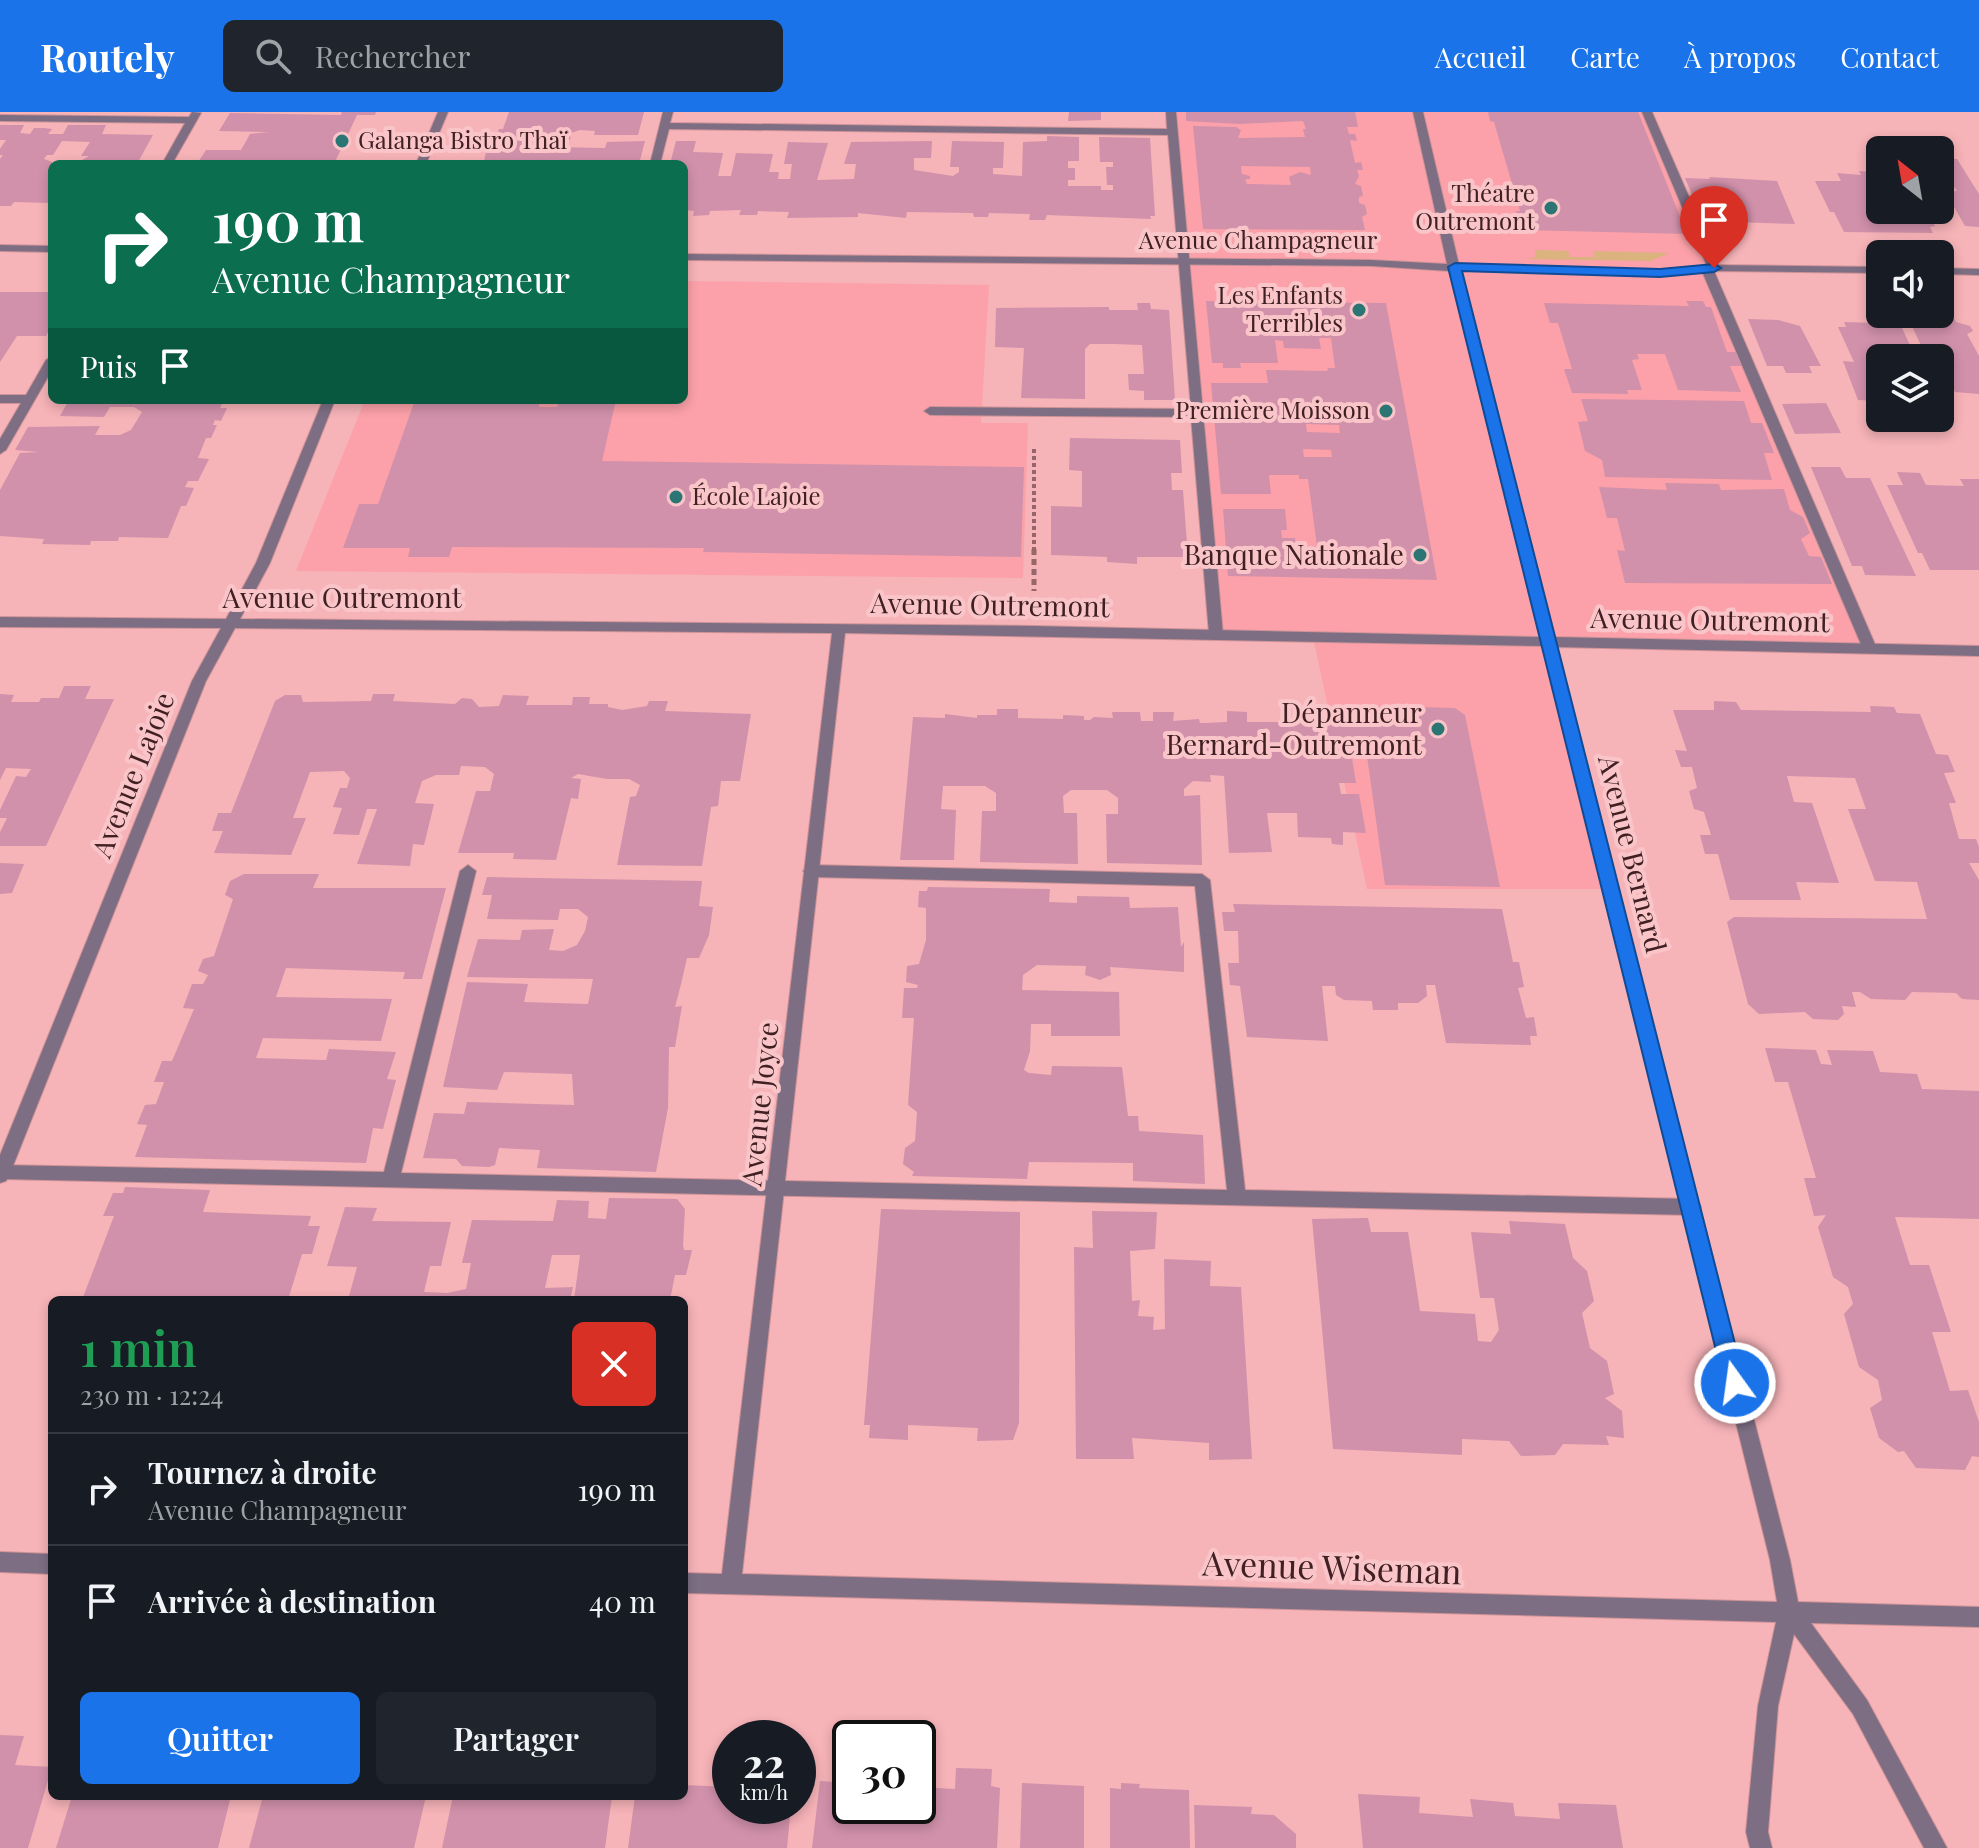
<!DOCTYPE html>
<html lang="fr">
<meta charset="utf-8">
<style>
body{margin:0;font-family:"Playfair Display",serif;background:#20242c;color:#f1f3f6;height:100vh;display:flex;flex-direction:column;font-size:30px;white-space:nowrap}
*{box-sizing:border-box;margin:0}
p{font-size:26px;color:#9ea1a6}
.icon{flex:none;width:44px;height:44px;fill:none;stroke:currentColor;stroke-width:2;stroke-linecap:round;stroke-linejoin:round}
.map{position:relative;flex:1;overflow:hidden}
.drawer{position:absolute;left:48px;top:1184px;width:640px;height:504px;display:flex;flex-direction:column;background:#171b24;border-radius:12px;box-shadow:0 4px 12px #0003}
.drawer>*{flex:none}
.banner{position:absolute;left:48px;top:48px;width:640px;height:244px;border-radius:12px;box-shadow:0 4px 12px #0003;background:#0b6e4f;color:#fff;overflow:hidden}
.needle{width:52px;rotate:329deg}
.controls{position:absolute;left:1866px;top:24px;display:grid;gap:16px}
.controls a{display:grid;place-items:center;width:88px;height:88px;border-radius:12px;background:#171b24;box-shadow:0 4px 12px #0003;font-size:40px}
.speed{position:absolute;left:712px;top:1608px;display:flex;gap:16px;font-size:40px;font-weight:700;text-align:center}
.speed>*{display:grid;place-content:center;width:104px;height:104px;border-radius:50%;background:#171b24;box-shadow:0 4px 12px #0003;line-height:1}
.speed small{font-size:20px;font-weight:400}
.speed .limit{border:4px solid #111;border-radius:12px;background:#fff;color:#111}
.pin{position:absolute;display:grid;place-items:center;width:68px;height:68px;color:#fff;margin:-82px -34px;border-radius:50% 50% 50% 0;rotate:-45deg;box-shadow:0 0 8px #0007}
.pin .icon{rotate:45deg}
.me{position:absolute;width:88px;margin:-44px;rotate:346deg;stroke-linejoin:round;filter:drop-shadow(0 0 6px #0008)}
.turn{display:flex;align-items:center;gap:28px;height:168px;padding:0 32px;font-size:36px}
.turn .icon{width:104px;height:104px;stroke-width:2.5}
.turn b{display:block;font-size:56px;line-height:68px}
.then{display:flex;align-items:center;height:76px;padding:0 32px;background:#0003;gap:16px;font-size:30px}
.round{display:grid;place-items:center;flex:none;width:84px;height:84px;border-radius:12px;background:#20242c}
.summary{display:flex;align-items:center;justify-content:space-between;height:136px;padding:0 32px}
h1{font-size:48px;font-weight:600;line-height:60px;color:#1e9e55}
.primary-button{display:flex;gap:16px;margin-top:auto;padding:16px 32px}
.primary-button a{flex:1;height:92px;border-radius:12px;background:#1a73e8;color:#fff;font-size:32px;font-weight:600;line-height:92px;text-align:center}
.primary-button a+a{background:#20242c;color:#f1f3f6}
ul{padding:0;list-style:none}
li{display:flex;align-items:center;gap:24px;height:112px;padding:0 32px;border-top:2px solid #363941}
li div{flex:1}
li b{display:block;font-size:30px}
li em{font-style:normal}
header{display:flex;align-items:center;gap:48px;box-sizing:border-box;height:112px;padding:0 40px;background:#1a73e8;color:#fff}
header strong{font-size:38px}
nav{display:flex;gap:44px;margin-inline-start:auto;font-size:28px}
.search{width:560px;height:72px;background:#20242c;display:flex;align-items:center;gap:20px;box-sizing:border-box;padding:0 28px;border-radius:12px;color:#9ea1a6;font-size:30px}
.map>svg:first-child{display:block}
</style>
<header>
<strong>Routely</strong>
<div class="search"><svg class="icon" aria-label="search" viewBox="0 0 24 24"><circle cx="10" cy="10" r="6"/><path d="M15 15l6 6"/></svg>Rechercher</div>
<nav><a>Accueil</a><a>Carte</a><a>À propos</a><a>Contact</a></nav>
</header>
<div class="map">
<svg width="1979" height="1736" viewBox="0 0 1979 1736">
<rect width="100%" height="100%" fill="#f6b3b8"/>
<path fill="#fca1a9" d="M1171 0H1646L1870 537 1551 531 1611 777H1367L1313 525 1216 522Z
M684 169 989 173 981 311H1028L1023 466 296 459 365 288H684Z"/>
<path fill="#dab37f" d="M1535 138 1568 139 1570 145H1595L1593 139 1669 141 1651 149 1526 147 1536 145Z"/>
<path fill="#d191aa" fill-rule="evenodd" d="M342 0H376L375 3H357L334 52H197L206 38H241L250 22 269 20 219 19 230 1 341 3Z
M509 0H644L638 23H594L595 19 580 18 571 21 570 28H555L552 35 605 36 607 30 645 29 639 52H490L492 49H484L486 40 495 41 500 25H496L499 17H503Z
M1069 0H1101V8L1068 9Z
M1186 0H1355L1358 15H1347L1349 22H1355L1357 29 1350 28 1355 51 1361 50 1363 58H1357L1359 64 1355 72 1361 74 1363 84 1359 85V91L1365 93 1367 102 1362 105 1365 118 1203 117 1193 14 1236 15 1241 18 1238 26 1305 25 1303 17H1306L1303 9 1239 12 1186 9ZM1241 54 1310 55 1311 63 1300 60 1289 65 1291 73 1247 72 1245 67H1250V64L1242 62Z
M1488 0H1638L1687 122 1522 118 1516 99H1520L1494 10 1490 9Z
M0 13H24L20 21 30 22 34 16H44L52 17 48 22H63L68 13H106L102 22 153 23 137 52H75L89 44H81L90 30 62 29 53 43H47L44 47 52 50V91L14 90 11 94H0V47L3 43H0V37L6 28H0Z
M1047 24 1079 25V49H1068V56H1075V68H1068V74H1101V78H1113V73H1107L1106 55H1113V50H1100L1099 25 1150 26 1155 104H1150L1151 107 1047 103 1045 108H1029L1030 102 989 101 988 105H974L973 101 907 100 906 106 858 101V105L787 106 789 100 758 99 757 103H739L741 98 710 99 709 103 693 104 694 99 684 98V52H670L676 29H696L693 40 723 41 718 64H731L736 41 773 42 769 60H779L778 67H790L792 52H784L788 30 828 31 817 68 854 67 856 52H844L851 30 932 29 931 46H914V58L953 64 959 60V55H950L952 29 1004 30 1003 56H993V62L1022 64 1023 30 1047 29Z
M1940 46 1957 47 1979 82V115L1965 114 1945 79H1957L1953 73H1942L1940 69Z
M1859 59 1880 60V98H1926L1935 114 1930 115 1933 121 1844 120 1834 100H1830L1815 69H1841L1837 61 1861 63Z
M1709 65 1777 69 1795 112 1731 110 1714 114 1703 109 1685 66 1710 67Z
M0 180H52V213L46 224H17L0 250Z
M1206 189 1386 191 1437 468 1228 464 1223 397H1285L1287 418H1281L1282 426H1295L1296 434H1317L1308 367H1299V363H1269L1271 382H1221L1211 271H1268L1266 258 1327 259 1328 256H1335L1331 226H1319L1321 237 1284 236 1283 229 1275 228 1278 251H1240L1241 256H1223V251H1212ZM1306 312 1339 313 1340 321 1307 320ZM1303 337 1331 338 1332 345H1304Z
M1686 189H1703L1706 195H1711L1727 240H1738L1743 254H1730L1741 280 1678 278 1665 242H1637L1639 247 1632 248 1642 278H1627L1628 282 1572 281 1564 257H1572L1558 211H1550L1544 191 1689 194Z
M1137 191H1150L1151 197 1169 198 1175 288H1144V279L1129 278 1128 262H1144L1142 233 1114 232H1090L1085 237V287L1021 286 1024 236 995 235 996 196 1109 195V198H1138Z
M1918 202H1952L1956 210 1970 214 1973 219 1967 222 1979 244V282L1955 280 1940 253V246H1927L1910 210H1921Z
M1748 207 1778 208 1800 214 1821 254H1809L1812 261H1786L1783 254H1767Z
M1844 210 1876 211 1879 216H1902L1916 246H1880V289L1858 288 1843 249 1854 250 1838 215H1846Z
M1581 287 1744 289 1751 311H1762L1774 341H1764L1772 368 1605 365 1602 348 1585 339 1578 310 1588 309Z
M69 288H224L220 296H227L221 309 215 308 213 313H217L211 326H206L198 346 209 347 198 369H188L185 375 194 376 186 394H181L168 426 119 425 118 429H91L90 433 42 432 44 427 0 424V378L20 341 39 340 15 338 28 315 100 314 95 323H120L131 318 142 300 134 295H110L104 305 60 304Z
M415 288H540L539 295H557L559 288H616L602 349 1024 355 1021 445 703 440 704 436 452 435 449 445H408L410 436H343L359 392H378Z
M1826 291 1841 321 1795 322 1782 292Z
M1070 326 1180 328 1182 361H1171L1172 378H1183L1188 445H1137V452L1107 450V445L1051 443V394L1082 395V359L1069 358Z
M1811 355H1840L1846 366H1870L1916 464 1865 463 1862 454H1852Z
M1897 360 1920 361 1926 373 1964 374 1960 367H1979V458H1930L1922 441H1918L1887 373H1903Z
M1665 371 1719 372 1721 378 1784 377 1790 398 1803 405 1810 421 1801 427 1809 444 1821 445 1832 472 1625 471 1617 438 1625 439 1617 406H1607L1599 375 1667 378Z
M64 574H91L85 587H114L46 734H0V720L7 706H0V698L16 664 26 665 31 657 6 656 0 668V582L14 583 11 590H39L41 586H59Z
M373 582H395L393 589 455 592 462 586 472 587 479 595 499 594 503 583 529 584 526 593H572L573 585H590L589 592H608V595L622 598 647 594 649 589H668L665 599 751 602 740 669H721L718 694 711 695 702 754 617 753 630 685 636 684 640 673 629 667H607L578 662 571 666 581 667 578 687 571 686 556 748 513 747 514 741H458L476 679H490L494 662 485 655 461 654 459 663H436L422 669 415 691 434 692 424 733 413 732 410 754 357 752 377 697H367L359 723 333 722 342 696 333 695 340 676H347L350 666 344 659 310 660 293 706H306L291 743 214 741 223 719H212L218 701H231L275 589 285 583H301L303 590 371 589Z
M1714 589 1736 590 1741 598 1871 600 1870 594 1894 595 1897 601 1920 602 1936 642 1948 643 1955 660 1944 661 1956 691H1949L1959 727H1976L1979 735V751H1969L1979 768V888L1962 887 1956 881 1912 880 1905 888 1871 887 1860 880H1852L1856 895 1842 894 1844 902 1838 908 1813 907 1805 900 1759 902 1748 892 1727 810 1734 805 1927 807 1917 770 1875 769 1848 697H1866L1855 666 1787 664 1794 690 1812 691 1839 771 1796 770 1801 788H1730L1718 742H1705L1700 723H1711L1704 700 1694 697 1689 679 1697 676 1692 655H1681L1675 638 1687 639 1673 598H1714Z
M1344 593 1455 596 1465 603 1500 775 1385 773 1367 644 1352 646 1356 671H1339L1341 682H1359L1366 721 1343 720V733L1332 732 1331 726 1298 725 1297 701H1267L1272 740 1229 741 1224 664 1210 663 1211 670 1193 669 1184 677V684L1200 683 1202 753 1107 751 1106 702H1118V686L1107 678H1071L1063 684 1064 701H1077L1078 752 980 750 982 699H996V681L985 674H943L941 697 956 698 954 748H900L913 605 945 606V602L977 606V603H997V597H1018V606L1063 607V603L1084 604V608H1090L1094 605 1113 606 1112 600H1140L1141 609H1153V600H1174L1173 609 1199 607 1200 611H1205L1227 610V599L1247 600V610H1296L1295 598 1320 599 1322 611H1346Z
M0 751 24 752 12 781 0 782Z
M244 762H319L313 776H446L422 867H403L405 860 286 856 276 885 392 887 381 929 263 926 256 946 326 948 329 937 396 940 387 967 396 968 383 1017 373 1016 366 1051 135 1045 147 1013 137 1012 145 993 156 992 164 970H154L162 949H172L194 897 183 896 192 872H203L208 863 198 859 203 847 214 844 233 787 225 783 230 769Z
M487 765 702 769 699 794 713 795 709 823 699 846H687L681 872 675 895 682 894 675 935H669L668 996 656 1060 537 1056 540 1038 499 1036 495 1053 489 1055 462 1054 456 1047 423 1046 434 1001 464 1002 467 990 574 993 572 962 504 960 497 978 443 975 467 870 528 872 524 890 588 892 593 867 467 865 478 827 520 828 522 818 554 817 549 838 563 839 577 833 585 819 588 805 578 797H560L558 808 487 807 492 783H482Z
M928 775 1050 777 1049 790 1077 791V784L1129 785 1130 796 1178 795 1181 835 1184 830V860L1110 855 1111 863 1100 868 1085 863 1086 854 1037 853 1023 863 1022 878 1119 880 1120 924H1051V912H1031L1030 939 1024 958 1029 961 1051 963 1052 954 1122 955 1128 1004H1138L1139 1019 1203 1023 1205 1072 1133 1069V1051L1029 1050 1027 1067 912 1064 914 1060 903 1052 905 1036 915 1029 917 1000 908 993 914 906H902L904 876H917L918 873 906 870 907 854 919 852 926 828V796L918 795 919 779H927Z
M1233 792 1502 797 1513 850H1519L1524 875 1518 876 1526 906 1534 905 1537 924H1530L1531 933 1446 931 1435 873H1426L1427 884 1418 891H1398V898H1373L1372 889 1344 888 1336 883 1335 874H1322L1328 929 1247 925 1240 874 1230 873 1228 851H1239L1238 819H1224L1222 800H1235Z
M1765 936 1816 938 1821 952 1832 953 1827 938 1873 939 1880 960 1917 962 1922 977 1979 979V1107L1895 1105 1910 1153H1929L1951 1220H1932L1950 1279 1968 1278 1979 1310V1345L1972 1344 1965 1358 1916 1356 1904 1339 1898 1340 1879 1326 1870 1296 1882 1288 1878 1268 1859 1255 1844 1202 1853 1192 1848 1175 1833 1165 1818 1115 1826 1103 1814 1104 1804 1066H1816L1788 970H1775Z
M125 1075 210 1078 203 1100 311 1104 308 1114H320L312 1142H302L288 1188H82L114 1104H103L113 1081H123Z
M609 1086 677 1087 685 1097 683 1133 684 1138H692L686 1163H675L670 1188H574L580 1143H552L545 1176 573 1175 570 1188H348L357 1155 327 1154 345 1095 377 1096 372 1109 451 1110 441 1154H430L424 1180 447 1181 466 1177 471 1151H462L472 1108 553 1109 557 1088 589 1089 588 1106 606 1107Z
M881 1097 1020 1100 1019 1311 1013 1328 977 1329 978 1316 908 1313V1328L869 1326 870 1313H864Z
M1092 1099 1157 1100 1155 1137 1130 1139 1132 1189 1140 1188 1138 1204 1154 1205 1153 1218 1165 1217 1164 1147 1211 1149 1210 1174 1241 1175 1252 1347 1209 1348V1331L1132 1326 1134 1347H1076L1074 1135 1093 1136Z
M1368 1106 1371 1120H1408L1420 1199 1475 1202 1478 1229 1491 1230 1499 1218 1494 1186H1480L1471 1120 1511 1122 1509 1109 1565 1112 1573 1146 1587 1159 1594 1189 1582 1201 1590 1236 1607 1249 1614 1282 1605 1286 1622 1299 1624 1326 1606 1324 1609 1333 1563 1332 1555 1343 1521 1344 1509 1329 1462 1327V1343L1333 1337 1312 1107Z
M0 1623 24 1624 15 1653 52 1655 28 1736H0Z
M956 1656 992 1657 991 1674 1000 1676 997 1736H812L820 1669 850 1671V1694H918V1675L955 1677Z
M1022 1671 1084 1674V1736H1020Z
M1121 1671 1140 1672 1139 1676 1189 1678 1190 1736H1110V1676L1121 1677Z
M684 1673 730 1675V1694H791L787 1736H628L635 1684H684Z
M1358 1682 1420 1685 1419 1701 1473 1705 1470 1687 1513 1691 1515 1704 1560 1707 1558 1691 1616 1693 1623 1736H1363Z
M72 1684H231L218 1736H56Z
M263 1684H426L414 1736H249Z
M453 1684H612L605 1736H442Z
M1194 1693 1252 1695 1251 1702 1274 1703 1296 1722V1736H1195Z"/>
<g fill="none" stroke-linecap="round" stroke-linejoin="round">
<defs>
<path id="service" d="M192 0 201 1 172 52H162L185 11 0 9V3L189 5Z
M663 0H673L670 11 1167 17 1166 0H1176L1223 522 1221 525 1216 527 1209 522 1191 305 930 303 924 299 930 295 1191 297 1168 23 669 17 660 52H650Z
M1642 0H1652L1720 156 1714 159 1877 537 1875 540H1865L1863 537 1701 157 1707 154Z
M52 244V258L6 338 0 342V327L21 291H0V283H26L46 248Z
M468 753 476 759 401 1061 1227 1078 1195 774 811 765 803 759 811 753 1202 762 1210 768 1245 1078 1692 1087 1698 1090 1701 1095 1698 1100 1692 1103 0 1067V1053L384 1060 460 759Z"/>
<path id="minor" d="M438 0H448L426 52H416Z
M1413 0H1423L1459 153 1660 158 1714 153 1880 155V161L1714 159 1660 164 1460 159 1554 525 1979 534V544L1556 535 1790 1448 1798 1490 1979 1495V1515L1811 1511 1867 1588 1947 1736H1924L1853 1602 1794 1522 1778 1594 1768 1720 1772 1736H1750L1746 1720 1758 1594 1776 1510 684 1481V1461L722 1462 832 521 235 516 206 569 9 1064 6 1069 0 1071V1043L192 569 221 516 0 515V505L226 507 256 451 323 288H335L270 451 240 507 1034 514 1540 525 1449 159 1371 154 684 148V142L1371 148 1447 152ZM845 521 1543 534 1770 1448 1777 1490 742 1462Z
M0 133 52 134V140L0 139Z
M1940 156 1979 157V163L1940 162Z
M0 1440 52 1442V1462L0 1460Z"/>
</defs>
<use href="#service" stroke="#ce9397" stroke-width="2"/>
<use href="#minor" stroke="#ce9397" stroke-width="2"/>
<path stroke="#96666a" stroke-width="4" stroke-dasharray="4 3" stroke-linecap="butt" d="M1034 337V439"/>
<path stroke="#96666a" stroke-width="5" stroke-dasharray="6 4" stroke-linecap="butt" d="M1034 437V479"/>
<use href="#service" fill="#7d6e84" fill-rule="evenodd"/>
<use href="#minor" fill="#7d6e84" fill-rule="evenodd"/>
</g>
<path fill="#1a73e8" stroke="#114b97" stroke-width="2" d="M1455 151 1660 157 1714 152 1721 156 1714 160 1660 165 1462 159 1745 1271 1742 1278 1735 1281 1727 1278 1724 1271 1448 155Z"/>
<g fill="#2b7574" stroke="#f9c5c8" stroke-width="3">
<circle cx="342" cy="29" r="8"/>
<circle cx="1551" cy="96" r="8"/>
<circle cx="1359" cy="198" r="8"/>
<circle cx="1386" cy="299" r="8"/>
<circle cx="676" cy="385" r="8"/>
<circle cx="1420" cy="443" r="8"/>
<circle cx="1438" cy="617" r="8"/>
</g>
<g text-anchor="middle" stroke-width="8" stroke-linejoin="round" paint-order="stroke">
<g font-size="24" fill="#402023" stroke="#f9c5c8" text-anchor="end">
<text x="358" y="37" text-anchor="start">Galanga Bistro Thaï</text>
<text x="1535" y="90">Théatre<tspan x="1535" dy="28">Outremont</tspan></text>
<text x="1343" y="192">Les Enfants<tspan x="1343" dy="28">Terribles</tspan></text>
<text x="1370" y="307">Première Moisson</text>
<text x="692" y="393" text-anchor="start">École Lajoie</text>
</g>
<g font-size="24" fill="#402023" stroke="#f9c5c8">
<text x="1258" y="137">Avenue Champagneur</text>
</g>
<g font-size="28" fill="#402023" stroke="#f9c5c8" text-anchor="end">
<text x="1404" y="453">Banque Nationale</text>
<text x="1422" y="611">Dépanneur<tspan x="1422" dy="32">Bernard-Outremont</tspan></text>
</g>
<g font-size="28" fill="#402023" stroke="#f9c5c8">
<text x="342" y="496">Avenue Outremont</text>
<text transform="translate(990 493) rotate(1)" y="10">Avenue Outremont</text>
<text transform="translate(1710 508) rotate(1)" y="10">Avenue Outremont</text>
<text transform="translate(133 663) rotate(-68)" y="10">Avenue Lajoie</text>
<text transform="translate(1632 742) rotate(76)" y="10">Avenue Bernard</text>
<text transform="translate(760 992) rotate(-84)" y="10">Avenue Joyce</text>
</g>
<g font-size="34" fill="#402023" stroke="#f9c5c8">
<text transform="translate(1332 1456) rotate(2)" y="12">Avenue Wiseman</text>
</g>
</g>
</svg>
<div class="controls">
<a><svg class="needle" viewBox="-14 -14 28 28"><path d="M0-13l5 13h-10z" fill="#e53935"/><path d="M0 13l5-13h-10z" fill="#9ea1a6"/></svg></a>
<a><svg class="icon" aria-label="sound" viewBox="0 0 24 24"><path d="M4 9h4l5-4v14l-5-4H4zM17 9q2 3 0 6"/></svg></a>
<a><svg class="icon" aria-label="layers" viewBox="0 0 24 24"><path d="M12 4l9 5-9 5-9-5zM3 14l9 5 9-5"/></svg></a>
</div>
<div class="speed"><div>22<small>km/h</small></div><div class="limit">30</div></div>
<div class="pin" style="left:1714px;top:156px;background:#d93025"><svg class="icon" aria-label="arrive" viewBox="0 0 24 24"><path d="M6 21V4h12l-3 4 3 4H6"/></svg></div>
<svg class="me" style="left:1735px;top:1271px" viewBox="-20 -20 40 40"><circle r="17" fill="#1a73e8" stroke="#fff" stroke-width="3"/><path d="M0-11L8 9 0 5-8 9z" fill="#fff"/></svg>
<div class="banner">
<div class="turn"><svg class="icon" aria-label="right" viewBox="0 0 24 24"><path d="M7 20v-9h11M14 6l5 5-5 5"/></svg><div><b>190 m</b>Avenue Champagneur</div></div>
<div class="then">Puis<svg class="icon" aria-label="arrive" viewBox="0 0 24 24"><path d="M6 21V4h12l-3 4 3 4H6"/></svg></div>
</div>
<section class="drawer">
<div class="summary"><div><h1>1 min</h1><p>230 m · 12:24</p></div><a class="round" style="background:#d93025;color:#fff"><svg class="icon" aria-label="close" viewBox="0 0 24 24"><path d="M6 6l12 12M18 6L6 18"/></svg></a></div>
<ul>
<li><svg class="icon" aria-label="right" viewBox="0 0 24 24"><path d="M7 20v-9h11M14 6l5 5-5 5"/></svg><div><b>Tournez à droite</b><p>Avenue Champagneur</p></div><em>190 m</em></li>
<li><svg class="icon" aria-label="arrive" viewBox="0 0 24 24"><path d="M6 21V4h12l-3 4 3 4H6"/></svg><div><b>Arrivée à destination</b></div><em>40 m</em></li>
</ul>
<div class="primary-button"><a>Quitter</a><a>Partager</a></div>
</section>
</div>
